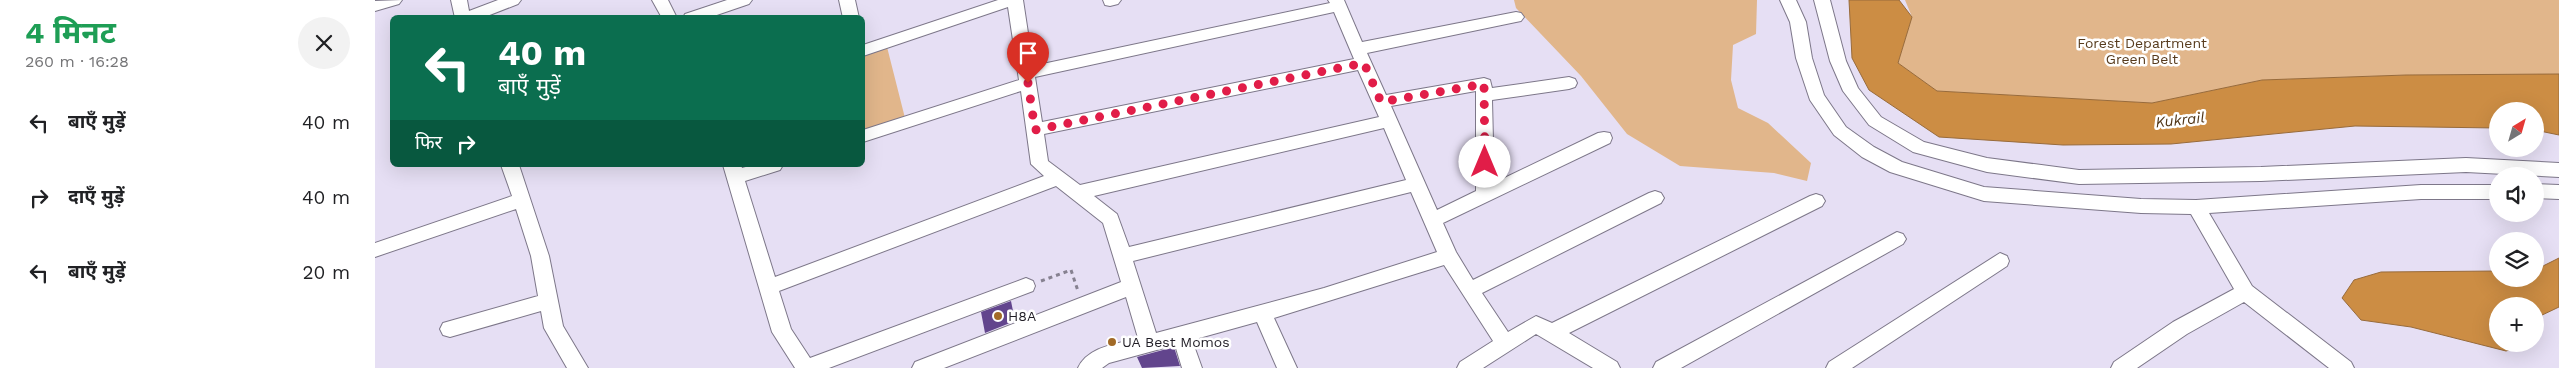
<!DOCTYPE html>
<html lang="hi">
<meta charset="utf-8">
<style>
body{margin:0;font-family:"Work Sans","Noto Sans Devanagari",sans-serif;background:#f2f2f2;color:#202124;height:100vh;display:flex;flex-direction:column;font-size:19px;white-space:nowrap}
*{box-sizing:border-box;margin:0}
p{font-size:16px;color:#757577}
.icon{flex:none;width:28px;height:28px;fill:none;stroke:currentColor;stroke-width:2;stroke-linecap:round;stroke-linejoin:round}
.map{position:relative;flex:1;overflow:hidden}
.details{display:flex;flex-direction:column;background:#fff;width:375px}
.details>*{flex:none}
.banner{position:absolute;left:15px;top:15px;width:475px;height:152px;border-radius:8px;box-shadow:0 5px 20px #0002;background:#0b6e4f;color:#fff;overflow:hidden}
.needle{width:32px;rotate:37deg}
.tools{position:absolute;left:2114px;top:102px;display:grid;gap:10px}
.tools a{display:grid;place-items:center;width:55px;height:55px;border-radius:50%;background:#fff;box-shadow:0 5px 20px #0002;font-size:25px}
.pin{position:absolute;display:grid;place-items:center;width:42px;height:42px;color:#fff;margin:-51px -21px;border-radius:50% 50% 50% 0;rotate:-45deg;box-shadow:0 0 5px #0007}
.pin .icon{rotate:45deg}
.me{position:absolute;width:55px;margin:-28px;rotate:0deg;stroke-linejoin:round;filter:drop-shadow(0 0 4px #0008)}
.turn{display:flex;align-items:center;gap:18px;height:105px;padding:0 25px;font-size:22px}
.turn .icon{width:65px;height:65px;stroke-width:2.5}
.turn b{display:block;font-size:35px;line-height:42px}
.then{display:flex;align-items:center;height:48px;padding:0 25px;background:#0003;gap:10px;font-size:19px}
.round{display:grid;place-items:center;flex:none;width:52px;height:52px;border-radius:26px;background:#f2f2f2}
.summary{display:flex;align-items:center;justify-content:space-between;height:85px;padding:0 25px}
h1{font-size:30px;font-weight:700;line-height:38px;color:#1e9e55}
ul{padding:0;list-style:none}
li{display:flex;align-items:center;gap:15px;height:75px;padding:0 25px}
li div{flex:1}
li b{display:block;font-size:19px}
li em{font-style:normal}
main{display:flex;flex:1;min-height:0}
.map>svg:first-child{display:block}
</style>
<main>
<section class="details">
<div class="summary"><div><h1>4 मिनट</h1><p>260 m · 16:28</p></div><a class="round"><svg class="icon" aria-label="close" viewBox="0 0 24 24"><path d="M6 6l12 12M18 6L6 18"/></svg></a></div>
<ul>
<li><svg class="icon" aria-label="left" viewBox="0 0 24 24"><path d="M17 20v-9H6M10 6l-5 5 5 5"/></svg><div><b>बाएँ मुड़ें</b></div><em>40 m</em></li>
<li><svg class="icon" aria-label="right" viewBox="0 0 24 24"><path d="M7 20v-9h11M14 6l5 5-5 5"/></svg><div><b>दाएँ मुड़ें</b></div><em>40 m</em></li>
<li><svg class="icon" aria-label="left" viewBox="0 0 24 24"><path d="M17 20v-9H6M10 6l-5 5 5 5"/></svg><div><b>बाएँ मुड़ें</b></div><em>20 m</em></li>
</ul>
</section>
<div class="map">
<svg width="2184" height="368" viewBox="0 0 2184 368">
<rect width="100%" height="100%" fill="#e6dff4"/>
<path fill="#e1b68b" d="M1139 0H1382L1381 34 1358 45 1356 80 1363 108 1393 123 1436 163 1432 181 1399 173 1305 166 1252 134 1206 76 1141 8Z
M1530 0H2184V74L2031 75 1887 80 1777 103 1562 91 1523 63 1537 17Z
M511 43 531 122 488 136V51Z"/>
<path fill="#cc8d44" stroke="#986b3b" d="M1474 0H1524L1537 17 1523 63 1562 91 1777 103 1887 80 2031 75 2184 74V135L2160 130V111H2122V128L1980 126 1796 144 1688 145 1564 137 1494 90 1477 58Z
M2184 258V307L2163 317 2160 326V306H2122V344H2155L2131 351 2036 327 1986 320 1967 298 1979 280 2006 272 2122 271V279H2160V270Z"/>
<path fill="#62458d" d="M636 301 640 321 610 333 606 312Z
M799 347 805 366 767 368 762 357Z"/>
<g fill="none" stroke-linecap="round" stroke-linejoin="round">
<defs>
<path id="minor" d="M27 0 24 4 0 11V1Z
M76 0H92L94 11 123 0H146L143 4 107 18H80Z
M277 0H293L302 18H287Z
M352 0H377L374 4 333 18H308L310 14Z
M464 0H480L484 18H468Z
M623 0H648L658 66 955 3 953 0H969L987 42 1141 12 1146 13 1149 17 1146 21 1141 22 992 53 1011 95 1109 78 1115 80 1117 88 1194 77 1200 79 1202 83 1200 87 1194 89 1117 100 1119 183 1223 133 1229 132 1235 133 1237 138 1235 143 1068 223 1081 252 1098 280 1274 193 1280 191 1286 193 1289 198 1286 203 1107 293 1133 332 1161 316 1177 323 1435 196 1441 194 1447 196 1450 201 1447 206 1194 333 1242 362 1245 368H1218L1161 334 1108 368H1082L1085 362 1118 341 1069 265 899 318 922 368H902L882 322 817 340 827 368H807L800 345 734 363 727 368H703C713 346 743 344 763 338L751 297 569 368H537L540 362 746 282 728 223 681 186 404 291 416 329 435 358 651 278 658 281 660 286 658 291 454 368H420L397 332 348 165H366L367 168 378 165H408L405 170 370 181 400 277 669 176 656 164 646 91 488 142V130L644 80 633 7 488 56V45ZM959 12 979 59 667 122 660 77ZM983 70 1004 117 705 185 673 161 669 134ZM1101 91V191L1062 210 1016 106ZM1009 128 1031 180 754 247 742 214 719 196ZM1036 192 1062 252 949 288 781 333 758 261Z
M728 0H746L743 4 735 6 730 5Z
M1405 0H1421L1431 22 1437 58 1449 95 1471 127 1499 147 1527 162 1609 187 1766 199 1821 200 2046 185H2122V199H2046L1834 213 1877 286 1976 362 1979 368H1954L1869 302 1812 334 1762 368H1736L1739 362 1798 322 1859 289 1816 214 1766 213 1609 201 1515 172 1487 157 1459 135 1435 100 1421 58 1415 22Z
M1439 0H1455L1471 61 1483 88 1506 117 1549 142 1612 158 1704 170 1886 167 2091 158 2184 163V177L2091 172 1886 181 1704 184 1612 172 1538 152 1494 125 1468 91 1455 61Z
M126 165H144L174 256 188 326 213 368H192L169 328 166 311 75 337 68 335 65 329 68 323 75 321 163 296 156 256 141 209 0 257V243L137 196Z
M2160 184 2184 185V199L2160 198Z
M1522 232 1528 234 1531 239 1528 244 1306 368H1278L1281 362Z
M1625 253 1632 256 1634 261 1632 266 1477 368H1451L1454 362Z"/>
</defs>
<use href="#minor" stroke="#7d7789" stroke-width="2"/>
<path stroke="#868190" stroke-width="3" stroke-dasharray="4 4" stroke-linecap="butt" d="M666 281 696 270 703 291"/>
<use href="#minor" fill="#fff" fill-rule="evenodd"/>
</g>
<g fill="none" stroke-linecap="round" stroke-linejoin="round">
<path stroke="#e11d48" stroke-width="9" stroke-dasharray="0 16.2" d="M653 83 660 130 989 63 1006 102 1109 84 1110 162"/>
</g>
<g fill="#a26a27" stroke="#fff" stroke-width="2">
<circle cx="623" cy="316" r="5"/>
<circle cx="737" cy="342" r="5"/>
</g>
<g text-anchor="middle" stroke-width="5" stroke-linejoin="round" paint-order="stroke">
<g font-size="14" fill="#573b1d" stroke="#fff">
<text x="1767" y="48">Forest Department<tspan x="1767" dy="16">Green Belt</tspan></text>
</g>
<g font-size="14" fill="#201d25" stroke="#fff" text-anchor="start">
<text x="633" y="321">H8A</text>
<text x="747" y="347">UA Best Momos</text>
</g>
<g font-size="15" font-style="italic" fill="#513618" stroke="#fff">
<text transform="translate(1805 120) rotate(-6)" y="5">Kukrail</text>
</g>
</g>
</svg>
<div class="tools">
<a><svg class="needle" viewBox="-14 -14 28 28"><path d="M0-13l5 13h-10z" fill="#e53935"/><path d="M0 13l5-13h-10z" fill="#757577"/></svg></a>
<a><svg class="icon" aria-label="sound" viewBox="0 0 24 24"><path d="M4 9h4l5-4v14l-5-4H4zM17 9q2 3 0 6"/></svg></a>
<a><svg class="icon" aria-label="layers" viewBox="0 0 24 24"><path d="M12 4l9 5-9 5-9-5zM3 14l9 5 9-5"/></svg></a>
<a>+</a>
</div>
<div class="pin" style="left:653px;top:83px;background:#d93025"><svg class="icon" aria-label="arrive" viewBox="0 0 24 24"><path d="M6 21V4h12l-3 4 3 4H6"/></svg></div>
<svg class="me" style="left:1110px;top:162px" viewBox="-20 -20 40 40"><circle r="19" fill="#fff"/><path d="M0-13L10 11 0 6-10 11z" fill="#e11d48"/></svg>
<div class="banner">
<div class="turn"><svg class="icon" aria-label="left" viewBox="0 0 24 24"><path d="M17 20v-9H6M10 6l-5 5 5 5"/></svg><div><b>40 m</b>बाएँ मुड़ें</div></div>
<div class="then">फिर<svg class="icon" aria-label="right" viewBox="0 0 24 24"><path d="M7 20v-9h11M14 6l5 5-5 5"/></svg></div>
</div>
</div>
</main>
